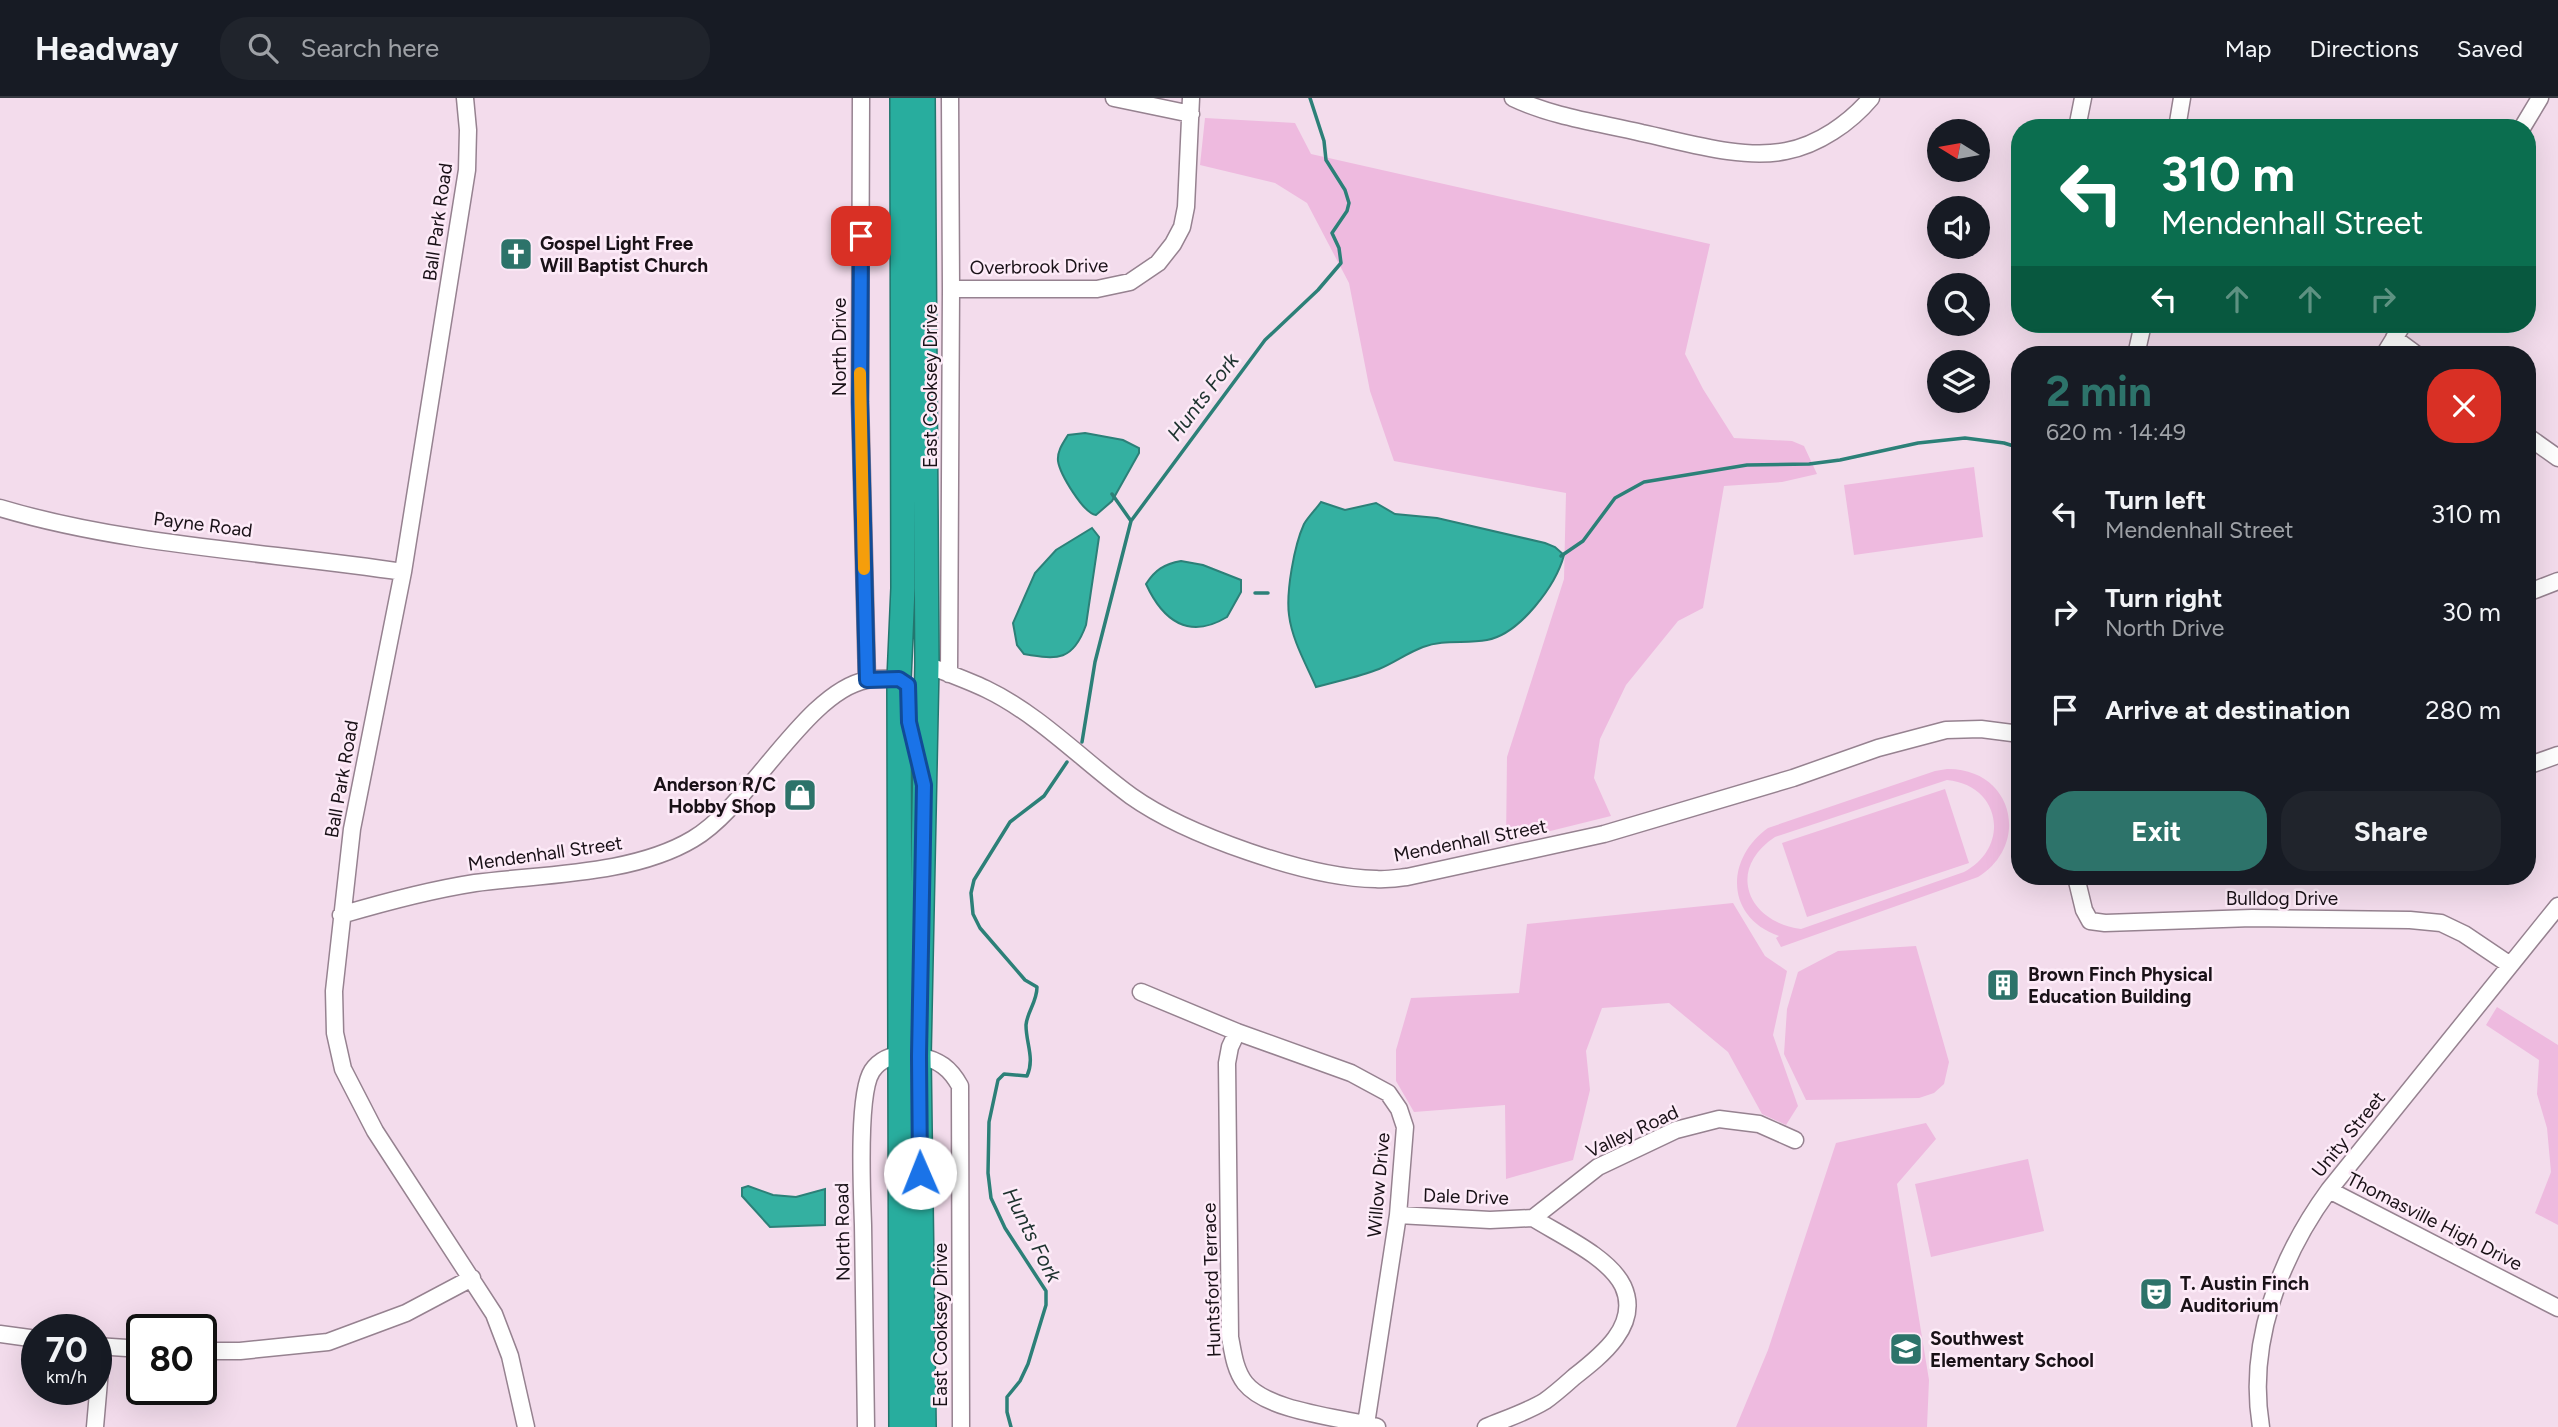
<!DOCTYPE html>
<meta charset="utf-8">
<style>
body{margin:0;font-family:Figtree,sans-serif;background:#20242c;color:#f1f3f6;height:100vh;display:flex;flex-direction:column;font-size:26px;white-space:nowrap}
*{box-sizing:border-box;margin:0}
p{font-size:23px;color:#9ea1a6}
.icon{flex:none;width:38px;height:38px;fill:none;stroke:currentColor;stroke-width:2;stroke-linecap:round;stroke-linejoin:round}
.map{position:relative;flex:1;overflow:hidden}
.side{position:absolute;left:2011px;top:248px;width:525px;height:539px;display:flex;flex-direction:column;background:#171b24;border-radius:28px;box-shadow:0 7px 28px #0002}
.side>*{flex:none}
.hud{position:absolute;left:2011px;top:21px;width:525px;height:214px;border-radius:28px;box-shadow:0 7px 28px #0002;background:#0b6e4f;color:#fff;overflow:hidden}
.needle{width:46px;rotate:281deg}
.fabs{position:absolute;left:1927px;top:21px;display:grid;gap:14px}
.fabs a{display:grid;place-items:center;width:63px;height:63px;border-radius:50%;background:#171b24;box-shadow:0 7px 28px #0002;font-size:35px}
.speed{position:absolute;left:21px;top:1216px;display:flex;gap:14px;font-size:35px;font-weight:700;text-align:center}
.speed>*{display:grid;place-content:center;width:91px;height:91px;border-radius:50%;background:#171b24;box-shadow:0 7px 28px #0002;line-height:1}
.speed small{font-size:18px;font-weight:400}
.speed .limit{border:4px solid #111;border-radius:10px;background:#fff;color:#111}
.pin{position:absolute;display:grid;place-items:center;width:60px;height:60px;color:#fff;margin:-30px;border-radius:14px;box-shadow:0 4px 10px #0006}
.me{position:absolute;width:77px;margin:-38px;rotate:359deg;stroke-linejoin:round;filter:drop-shadow(0 0 5px #0008)}
.turn{display:flex;align-items:center;gap:24px;height:147px;padding:0 35px;font-size:32px}
.turn .icon{width:91px;height:91px;stroke-width:2.5}
.turn b{display:block;font-size:49px;line-height:60px}
.lanes{display:flex;align-items:center;height:66px;padding:0 35px;background:#0003;justify-content:center;gap:35px;direction:ltr}
.lanes .off{opacity:.35}
.round{display:grid;place-items:center;flex:none;width:74px;height:74px;border-radius:28px;background:#20242c}
.headline{display:flex;align-items:center;justify-content:space-between;height:119px;padding:0 35px}
h1{font-size:42px;font-weight:700;line-height:52px;color:#2d736a}
.cta{display:flex;gap:14px;margin-top:auto;padding:14px 35px}
.cta a{flex:1;height:80px;border-radius:28px;background:#2d736a;color:#fff;font-size:28px;font-weight:700;line-height:80px;text-align:center}
.cta a+a{background:#20242c;color:#f1f3f6}
ul{padding:0;list-style:none}
li{display:flex;align-items:center;gap:21px;height:98px;padding:0 35px}
li div{flex:1}
li b{display:block;font-size:26px}
li em{font-style:normal}
header{display:flex;align-items:center;gap:42px;box-sizing:border-box;height:98px;padding:0 35px;background:#171b24;border-bottom:2px solid #363941}
header strong{font-size:33px}
nav{display:flex;gap:38px;margin-inline-start:auto;font-size:24px}
.search{width:490px;height:63px;background:#20242c;display:flex;align-items:center;gap:18px;box-sizing:border-box;padding:0 24px;border-radius:28px;color:#9ea1a6;font-size:26px}
.map>svg:first-child{display:block}
</style>
<header>
<strong>Headway</strong>
<div class="search"><svg class="icon" aria-label="search" viewBox="0 0 24 24"><circle cx="10" cy="10" r="6"/><path d="M15 15l6 6"/></svg>Search here</div>
<nav><a>Map</a><a>Directions</a><a>Saved</a></nav>
</header>
<div class="map">
<svg width="2558" height="1329" viewBox="0 0 2558 1329">
<rect width="100%" height="100%" fill="#f3dcec"/>
<path fill="#eebadf" fill-rule="evenodd" d="M1205 20 1295 25 1311 56 1710 146 1685 256 1703 291 1734 340 1792 343 1804 348 1817 376 1782 384 1724 388 1703 510 1678 523 1626 587 1600 641 1594 680 1611 718 1506 744 1507 659 1564 481 1566 395 1394 363 1370 293 1349 185 1307 105 1275 85 1200 67Z
M1974 369 1983 439 1854 457 1844 387Z
M1947 671C2012 670 2032 745 1978 779L1781 849 1776 840 1779 838C1725 819 1725 761 1768 730L1935 673ZM1947 682C2001 687 2011 749 1964 774L1801 831C1747 824 1726 771 1775 739Z
M1945 691 1969 765 1807 819 1782 745Z
M1733 805 1765 858 1787 873 1773 937 1798 1008 1786 1027 1762 1016 1728 954 1669 905 1602 910 1586 953 1590 992 1573 1062 1506 1081 1505 1007 1414 1014 1396 983V952L1411 900 1519 895 1527 826Z
M1916 848 1949 964 1944 986 1934 995 1919 1000 1806 1002 1784 956 1787 911 1798 874 1838 853Z
M2497 909 2558 947V1127L2535 1115 2551 1074 2547 1030 2537 996 2539 962 2486 927Z
M1926 1025 1936 1041 1897 1086 1929 1282 1927 1329H1736L1768 1252 1836 1045Z
M2028 1061 2044 1133 1931 1159 1915 1086Z"/>
<path fill="#34b0a1" stroke="#2c8078" stroke-width="2" d="M1085 335 1123 342 1139 350V355L1112 403 1096 417C1083 415 1060 376 1058 363 1057 353 1063 345 1068 337Z
M1321 404 1345 412 1376 405 1395 416 1437 420 1545 445 1555 449 1564 457C1556 487 1520 536 1487 542 1465 546 1444 541 1423 549 1407 555 1394 565 1379 571 1359 579 1337 583 1316 589 1306 566 1292 542 1289 517 1286 494 1294 448 1304 426 1308 419 1316 411 1321 404Z
M1092 430 1099 439 1086 527C1073 563 1058 562 1024 556L1017 547 1013 525 1035 475 1056 452Z
M1181 463 1203 467 1241 482V494L1227 519C1189 542 1163 523 1146 486 1155 472 1164 466 1181 463Z
M748 1088 773 1097 796 1099 825 1091V1127L770 1129 742 1098V1090Z"/>
<g fill="none" stroke-linecap="round" stroke-linejoin="round">
<path stroke="#2c8078" stroke-width="3.5" d="M1112 396 1131 423
M1561 458 1583 443 1615 400 1644 384 1747 367 1809 366 1840 362 1918 345 1965 340 2004 345 2020 350
M1255 495H1268
M1082 644 1095 564 1131 423 1265 242 1318 192 1341 165 1339 150 1332 135 1347 113 1349 105 1345 92 1326 62 1324 43 1310 0
M1011 1329 1007 1314V1299L1020 1283 1028 1266 1046 1207V1193L1005 1130 991 1100 988 1075 989 1024 998 982 1004 976 1027 978C1035 960 1026 946 1026 927 1027 914 1037 904 1037 889L1025 882 980 830 973 816 971 795 974 782 1010 724 1044 698 1067 664"/>
<defs>
<path id="minor" d="M465 0 468 32 467 72 403 474 352 731 334 893 335 935 343 971 375 1033 494 1216 510 1258 526 1329
M861 0 860 304 867 582
M1114 0 1191 16
M1513 0C1553 19 1600 25 1642 35 1685 44 1742 62 1786 53 1818 47 1850 25 1871 0
M2077 30 2083 0
M2177 30 2182 0
M2522 30 2540 0
M951 191H1097L1130 184 1158 165 1173 146 1182 129 1186 109 1191 0
M2394 240 2417 257
M2136 257 2143 226
M2384 257 2403 226
M2527 338 2558 360
M0 410C127 448 271 454 403 474
M2527 495 2558 483
M927 567C947 575 967 582 986 591 1040 617 1083 663 1131 698 1186 737 1308 780 1376 781 1386 782 1397 780 1407 779L1604 736 1793 680 1878 650 1946 632 1981 631 2020 636
M949 576 951 191 950 0
M2527 668 2558 657
M2076 779 2084 812 2090 823 2105 825 2252 820 2410 822 2441 825 2464 836 2510 867
M341 817C385 804 430 792 475 785 543 776 633 777 693 741 749 709 806 593 867 582 878 580 889 581 899 581
M1141 894 1237 934 1351 975 1388 995 1399 1011 1405 1029 1398 1117 1366 1326
M1237 934 1230 949 1227 965 1230 1239C1233 1255 1235 1272 1245 1285 1268 1314 1341 1319 1377 1329
M2329 1092 2558 1210
M1398 1117 1490 1122 1533 1120
M1533 1120 1598 1069 1676 1032 1719 1021 1759 1026 1795 1042
M0 1236 37 1241
M96 1248 142 1251
M201 1253H240L328 1244 406 1215 472 1180
M95 1329 102 1249
M866 1329C865 1262 864 1194 863 1127 862 1096 857 996 872 973 883 957 901 955 919 958 939 962 950 970 960 988L961 1329
M1486 1329C1505 1321 1527 1314 1545 1303 1555 1296 1565 1287 1574 1279 1601 1258 1641 1227 1623 1188 1609 1159 1560 1137 1533 1120
M2261 1329C2247 1245 2280 1159 2329 1092L2558 808"/>
<path id="highway" d="M923 0 927 567 919 958 924 1329
M901 1329 899 581 903 490 902 0"/>
</defs>
<use href="#minor" stroke="#968290" stroke-width="19"/>
<use href="#highway" stroke="#23766f" stroke-width="26"/>
<use href="#minor" stroke="#fff" stroke-width="16"/>
<use href="#highway" stroke="#28ad9e" stroke-width="23"/>
</g>
<g fill="none" stroke-linecap="round" stroke-linejoin="round">
<defs>
<path id="route" d="M861 138 860 304 867 582 899 581 908 587 909 624 924 687 919 958 920 1075"/>
</defs>
<use href="#route" stroke="#114b97" stroke-width="18"/>
<use href="#route" stroke="#1a73e8" stroke-width="12"/>
<path stroke="#f59e0b" stroke-width="12" d="M860 275 864 471"/>
</g>
<defs>
<symbol id="church-square" viewBox="-11 -11 22 22"><rect x="-9" y="-9" width="18" height="18" rx="4" fill="#2d736a" stroke="#fdebf8"/><path d="M-1.2-6h2.4v3.5h3.3v2.4h-3.3V6h-2.4V-.1h-3.3v-2.4h3.3Z" fill="#fff"/></symbol>
<symbol id="shop-square" viewBox="-11 -11 22 22"><rect x="-9" y="-9" width="18" height="18" rx="4" fill="#2d736a" stroke="#fdebf8"/><path d="M-5-2.5h2.3a2.7 3.5 0 0 1 5.4 0H5L5.5 6h-11ZM-1.5-2.5h3a1.5 2.3 0 0 0-3 0Z" fill="#fff"/></symbol>
<symbol id="building-square" viewBox="-11 -11 22 22"><rect x="-9" y="-9" width="18" height="18" rx="4" fill="#2d736a" stroke="#fdebf8"/><path d="M-4-6H4V6H1V3H-1V6H-4ZM-2.5-4.3h1.7v1.8h-1.7ZM.8-4.3h1.7v1.8H.8ZM-2.5-1h1.7V.8h-1.7ZM.8-1h1.7V.8H.8Z" fill="#fff"/></symbol>
<symbol id="theatre-square" viewBox="-11 -11 22 22"><rect x="-9" y="-9" width="18" height="18" rx="4" fill="#2d736a" stroke="#fdebf8"/><path d="M-5-5.5Q0-4 5-5.5V0Q5 5 0 6Q-5 5-5 0ZM-3.3-2.5H-1v1.5H-3.3ZM1-2.5H3.3v1.5H1ZM-2.8 1Q0 5.5 2.8 1Z" fill="#fff"/></symbol>
<symbol id="school-square" viewBox="-11 -11 22 22"><rect x="-9" y="-9" width="18" height="18" rx="4" fill="#2d736a" stroke="#fdebf8"/><path d="M0-5L7-2L0 1L-7-2ZM-4 1L0 2.5L4 1V4Q0 6-4 4Z" fill="#fff"/></symbol>
</defs>
<g fill-rule="evenodd">
<use href="#church-square" x="497" y="137" width="38" height="38"/>
<use href="#shop-square" x="781" y="678" width="38" height="38"/>
<use href="#building-square" x="1984" y="868" width="38" height="38"/>
<use href="#theatre-square" x="2137" y="1177" width="38" height="38"/>
<use href="#school-square" x="1887" y="1232" width="38" height="38"/>
</g>
<g text-anchor="middle" stroke-width="5" stroke-linejoin="round" paint-order="stroke">
<g font-size="19" fill="#191117" stroke="#fdebf8">
<text transform="translate(437 124) rotate(-82)" y="7">Ball Park Road</text>
<text transform="translate(1039 168) rotate(-1)" y="7">Overbrook Drive</text>
<text transform="translate(839 249) rotate(-90)" y="7">North Drive</text>
<text transform="translate(930 288) rotate(-90)" y="7">East Cooksey Drive</text>
<text transform="translate(203 426) rotate(7)" y="7">Payne Road</text>
<text transform="translate(341 681) rotate(-80)" y="7">Ball Park Road</text>
<text transform="translate(1470 742) rotate(-11)" y="7">Mendenhall Street</text>
<text transform="translate(545 755) rotate(-8)" y="7">Mendenhall Street</text>
<text x="2282" y="807">Bulldog Drive</text>
<text transform="translate(1632 1033) rotate(-25)" y="7">Valley Road</text>
<text transform="translate(2348 1036) rotate(-51)" y="7">Unity Street</text>
<text transform="translate(1378 1087) rotate(-85)" y="7">Willow Drive</text>
<text transform="translate(1466 1098) rotate(2)" y="7">Dale Drive</text>
<text transform="translate(2435 1123) rotate(27)" y="7">Thomasville High Drive</text>
<text transform="translate(842 1134) rotate(-91)" y="7">North Road</text>
<text transform="translate(1211 1182) rotate(-92)" y="7">Huntsford Terrace</text>
<text transform="translate(940 1227) rotate(-90)" y="7">East Cooksey Drive</text>
</g>
<g font-size="19" font-weight="bold" fill="#191117" stroke="#fdebf8" text-anchor="start">
<text x="540" y="152">Gospel Light Free<tspan x="540" dy="22">Will Baptist Church</tspan></text>
<text x="776" y="693" text-anchor="end">Anderson R/C<tspan x="776" dy="22">Hobby Shop</tspan></text>
<text x="2028" y="883">Brown Finch Physical<tspan x="2028" dy="22">Education Building</tspan></text>
<text x="2180" y="1192">T. Austin Finch<tspan x="2180" dy="22">Auditorium</tspan></text>
<text x="1930" y="1247">Southwest<tspan x="1930" dy="22">Elementary School</tspan></text>
</g>
<g font-size="21" font-style="italic" fill="#1d322e" stroke="#fdebf8">
<text transform="translate(1203 299) rotate(-53)" y="7">Hunts Fork</text>
<text transform="translate(1032 1137) rotate(63)" y="7">Hunts Fork</text>
</g>
</g>
</svg>
<div class="fabs">
<a><svg class="needle" viewBox="-14 -14 28 28"><path d="M0-13l5 13h-10z" fill="#e53935"/><path d="M0 13l5-13h-10z" fill="#9ea1a6"/></svg></a>
<a><svg class="icon" aria-label="sound" viewBox="0 0 24 24"><path d="M4 9h4l5-4v14l-5-4H4zM17 9q2 3 0 6"/></svg></a>
<a><svg class="icon" aria-label="search" viewBox="0 0 24 24"><circle cx="10" cy="10" r="6"/><path d="M15 15l6 6"/></svg></a>
<a><svg class="icon" aria-label="layers" viewBox="0 0 24 24"><path d="M12 4l9 5-9 5-9-5zM3 14l9 5 9-5"/></svg></a>
</div>
<div class="speed"><div>70<small>km/h</small></div><div class="limit">80</div></div>
<div class="pin" style="left:861px;top:138px;background:#d93025"><svg class="icon" aria-label="arrive" viewBox="0 0 24 24"><path d="M6 21V4h12l-3 4 3 4H6"/></svg></div>
<svg class="me" style="left:920px;top:1075px" viewBox="-20 -20 40 40"><circle r="19" fill="#fff"/><path d="M0-13L10 11 0 6-10 11z" fill="#1a73e8"/></svg>
<div class="hud">
<div class="turn"><svg class="icon" aria-label="left" viewBox="0 0 24 24"><path d="M17 20v-9H6M10 6l-5 5 5 5"/></svg><div><b>310 m</b>Mendenhall Street</div></div>
<div class="lanes"><svg class="icon" aria-label="left" viewBox="0 0 24 24"><path d="M17 20v-9H6M10 6l-5 5 5 5"/></svg><svg class="icon off" aria-label="ahead" viewBox="0 0 24 24"><path d="M12 20V5M6 11l6-6 6 6"/></svg><svg class="icon off" aria-label="ahead" viewBox="0 0 24 24"><path d="M12 20V5M6 11l6-6 6 6"/></svg><svg class="icon off" aria-label="right" viewBox="0 0 24 24"><path d="M7 20v-9h11M14 6l5 5-5 5"/></svg></div>
</div>
<section class="side">
<div class="headline"><div><h1>2 min</h1><p>620 m · 14:49</p></div><a class="round" style="background:#d93025;color:#fff"><svg class="icon" aria-label="close" viewBox="0 0 24 24"><path d="M6 6l12 12M18 6L6 18"/></svg></a></div>
<ul>
<li><svg class="icon" aria-label="left" viewBox="0 0 24 24"><path d="M17 20v-9H6M10 6l-5 5 5 5"/></svg><div><b>Turn left</b><p>Mendenhall Street</p></div><em>310 m</em></li>
<li><svg class="icon" aria-label="right" viewBox="0 0 24 24"><path d="M7 20v-9h11M14 6l5 5-5 5"/></svg><div><b>Turn right</b><p>North Drive</p></div><em>30 m</em></li>
<li><svg class="icon" aria-label="arrive" viewBox="0 0 24 24"><path d="M6 21V4h12l-3 4 3 4H6"/></svg><div><b>Arrive at destination</b></div><em>280 m</em></li>
</ul>
<div class="cta"><a>Exit</a><a>Share</a></div>
</section>
</div>
